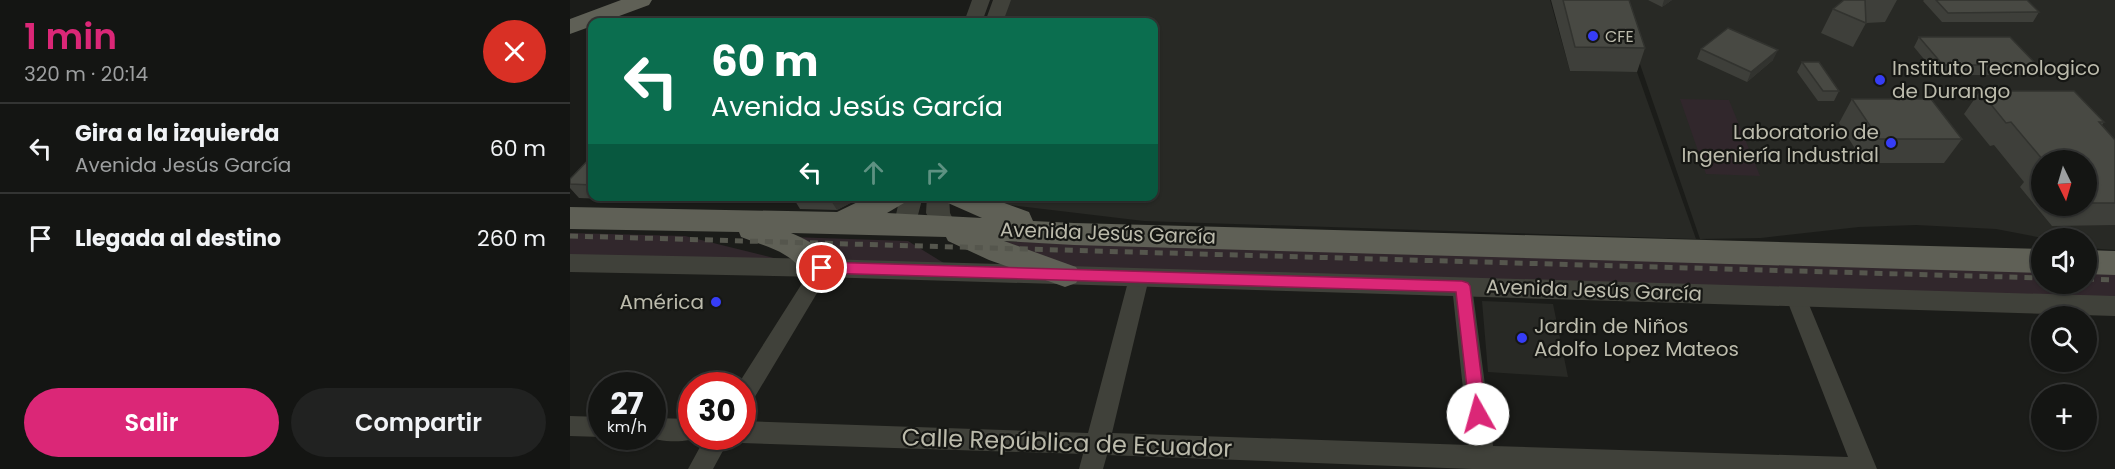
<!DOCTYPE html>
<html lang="es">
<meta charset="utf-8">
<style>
body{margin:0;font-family:Poppins,sans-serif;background:#212221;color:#f1f3f6;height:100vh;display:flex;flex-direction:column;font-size:22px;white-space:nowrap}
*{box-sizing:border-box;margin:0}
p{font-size:20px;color:#9d9fa0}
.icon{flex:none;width:33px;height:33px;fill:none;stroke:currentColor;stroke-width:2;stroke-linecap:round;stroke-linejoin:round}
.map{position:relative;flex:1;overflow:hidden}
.panel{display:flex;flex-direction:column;background:#141513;width:570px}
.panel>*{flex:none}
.banner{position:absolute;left:18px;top:18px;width:570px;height:183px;border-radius:12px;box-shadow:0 2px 4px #0004,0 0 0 2px #333433;background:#0b6e4f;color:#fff;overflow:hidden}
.needle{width:39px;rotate:175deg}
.tools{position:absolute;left:1461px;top:150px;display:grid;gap:12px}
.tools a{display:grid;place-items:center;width:66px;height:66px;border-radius:50%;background:#141513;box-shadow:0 2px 4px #0004,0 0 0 2px #333433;font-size:30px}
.speed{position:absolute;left:18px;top:372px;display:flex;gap:12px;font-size:30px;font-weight:700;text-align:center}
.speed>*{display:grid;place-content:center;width:78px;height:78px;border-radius:50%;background:#141513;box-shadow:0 2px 4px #0004,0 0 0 2px #333433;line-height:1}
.speed small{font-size:15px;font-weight:400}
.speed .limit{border:9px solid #d22;background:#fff;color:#111}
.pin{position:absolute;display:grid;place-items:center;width:51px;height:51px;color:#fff;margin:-26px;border:3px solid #fff;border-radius:50%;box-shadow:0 2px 6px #0007}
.me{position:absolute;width:66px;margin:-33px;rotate:353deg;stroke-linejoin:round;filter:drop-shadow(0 0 4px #0008)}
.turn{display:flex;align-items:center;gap:21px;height:126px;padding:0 24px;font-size:27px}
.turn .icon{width:78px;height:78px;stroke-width:2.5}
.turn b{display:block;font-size:42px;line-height:51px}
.lanes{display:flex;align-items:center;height:57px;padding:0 24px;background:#0003;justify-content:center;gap:30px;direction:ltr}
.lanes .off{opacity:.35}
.round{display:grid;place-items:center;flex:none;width:63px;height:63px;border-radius:32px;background:#212221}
.overview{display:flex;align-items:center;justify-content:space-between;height:102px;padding:0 24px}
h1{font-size:36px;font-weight:600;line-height:45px;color:#db2777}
.cta{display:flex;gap:12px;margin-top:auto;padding:12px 24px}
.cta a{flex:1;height:69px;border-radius:36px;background:#db2777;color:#fff;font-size:24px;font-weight:600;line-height:69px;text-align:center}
.cta a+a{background:#212221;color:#f1f3f6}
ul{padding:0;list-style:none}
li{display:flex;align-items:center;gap:18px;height:90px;padding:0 24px;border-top:2px solid #333433}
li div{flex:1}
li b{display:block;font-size:22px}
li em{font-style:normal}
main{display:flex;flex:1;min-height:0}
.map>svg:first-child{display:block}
</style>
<main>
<section class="panel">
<div class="overview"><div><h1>1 min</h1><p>320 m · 20:14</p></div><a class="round" style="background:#d93025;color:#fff"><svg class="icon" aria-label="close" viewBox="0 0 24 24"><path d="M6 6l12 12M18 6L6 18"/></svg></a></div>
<ul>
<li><svg class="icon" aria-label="left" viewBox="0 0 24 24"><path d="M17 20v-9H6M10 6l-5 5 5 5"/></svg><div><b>Gira a la izquierda</b><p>Avenida Jesús García</p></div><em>60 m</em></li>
<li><svg class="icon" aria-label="arrive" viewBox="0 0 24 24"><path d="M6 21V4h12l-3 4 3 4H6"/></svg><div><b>Llegada al destino</b></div><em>260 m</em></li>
</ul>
<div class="cta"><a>Salir</a><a>Compartir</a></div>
</section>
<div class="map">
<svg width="1545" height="469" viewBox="0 0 1545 469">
<rect width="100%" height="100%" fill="#1b1c19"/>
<path fill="#282925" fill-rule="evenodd" d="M440 0H980L1000 71 1067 72 1126 239 574 221 423 203 403 197 584 196V22H433Z
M1048 0H1545V250L1517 248 1516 238H1473L1426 229 1346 225 1289 227 1191 238 1130 239ZM1472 160H1516V206H1472Z
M912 301 983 304 998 377 918 372Z"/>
<path fill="#31272c" d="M1110 99 1159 100 1190 176 1136 174Z
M0 233 115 236 232 265 0 260Z
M221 237 338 241 377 265 264 260Z
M418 241 1471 272 1472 284H1516L1517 273 1545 274V298L501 267Z"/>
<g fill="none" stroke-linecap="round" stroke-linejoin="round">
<path fill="#40413a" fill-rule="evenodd" d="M252 260 259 263 262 268 180 405 172 408V386H167L245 263Z
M569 270 576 272 579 278 542 433 899 445 882 286 885 280 892 278 899 280 902 286 923 446 1278 457 1215 295 1218 289 1225 287 1232 289 1235 295 1307 469H902L537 455 533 469H509L513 454 172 443 162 436H172V421L518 433 559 278 562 272Z
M0 416 32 417V436H35L32 437 0 436Z
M82 418 122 419V436H131C117 444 89 442 74 436H82Z
M136 436H161L143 469H118Z"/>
<path fill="#40413a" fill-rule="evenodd" d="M402 0H420L412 22H394Z
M423 0H441L433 22H415Z
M330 196H353L344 230 336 233 328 230 324 224Z
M357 196H379L380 213 386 225 382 231 374 234 366 231 356 213Z
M0 254 252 259 1545 296V316L252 277 0 272Z"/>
<path fill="#5f6056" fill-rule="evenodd" d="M51 0H82L79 5 33 22H22V26L0 34V19Z
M300 196H338L334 203 317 213 412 218 378 203 374 196H415L459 212 463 221 504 223 1472 249V273L504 245 434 241 506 267 511 275 506 283 495 287 419 260 378 241 376 237 221 233C238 240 258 251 268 268L263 276C238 284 234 266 215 255 202 247 186 243 171 237L169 232 0 229V207L267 212Z
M1516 250 1545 251V275L1516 274Z"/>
<path stroke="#55564d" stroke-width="5" stroke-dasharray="8 7" stroke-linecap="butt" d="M0 236 1472 278
M1516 279 1545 280"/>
</g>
<path fill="#3e3f3a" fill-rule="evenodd" d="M981 0H1059L1075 48 1067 72 1000 71Z
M1078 0H1102L1092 7Z
M1274 0H1327L1315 22 1296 23 1283 47 1251 33 1263 9Z
M1354 0H1457L1469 12 1463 22H1372L1353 1Z
M1349 37 1467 65 1460 75H1367L1344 47Z
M1131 49 1203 60 1177 82 1127 59Z
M1232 62 1269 91 1264 101H1248L1227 72Z
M1410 91 1534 122 1532 125 1545 140V225L1482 226 1450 187 1454 182 1424 145 1420 146 1394 114ZM1472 160H1516V206H1472Z
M1282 99 1392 139 1374 163H1294L1269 123Z
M22 156V196H38L35 199 9 198 0 188V179Z
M86 196H174L169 203 89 200Z
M222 196H294L267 210 230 209Z"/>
<path fill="#32332f" d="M1094 0H1102L1092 7Z
M1208 50 1203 60 1177 82 1181 72Z
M164 196H174L169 203Z
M258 196H294L267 210Z"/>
<path fill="#484943" stroke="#32332f" stroke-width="1.5" d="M993 0H1059L1075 48 1005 47Z
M1274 0H1295L1296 23 1263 9Z
M1366 0H1457L1469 12 1378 13Z
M1158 28 1208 50 1181 72 1131 49Z
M1349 37H1440L1467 65H1373Z
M1232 62H1249L1269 91H1253Z
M1410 91H1504L1534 122H1529L1545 140V203H1516V160H1473L1441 122 1436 123Z
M1282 99H1361L1392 139H1309Z
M22 156V185L0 184V179Z"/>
<path fill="#db2777" stroke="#8e194d" stroke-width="1.5" d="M252 262 892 281 898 283 900 286 916 414 914 420 908 422 902 420 900 414 886 292 252 273 245 268Z"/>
<g fill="#363df7" stroke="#161714" stroke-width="2">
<circle cx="1023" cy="36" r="6"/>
<circle cx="1310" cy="80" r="6"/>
<circle cx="1321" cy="143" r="6"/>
<circle cx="146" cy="302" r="6"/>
<circle cx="952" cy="338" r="6"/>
</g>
<g text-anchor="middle" stroke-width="4.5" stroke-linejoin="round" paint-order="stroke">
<g font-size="16" fill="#bcbbac" stroke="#161714" text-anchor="start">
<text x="1035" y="42">CFE</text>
</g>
<g font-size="20" fill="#bcbbac" stroke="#161714" text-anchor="start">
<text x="1322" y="75">Instituto Tecnologico<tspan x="1322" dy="23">de Durango</tspan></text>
<text x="1309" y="139" text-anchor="end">Laboratorio de<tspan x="1309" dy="23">Ingeniería Industrial</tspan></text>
<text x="134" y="309" text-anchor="end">América</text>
<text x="964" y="333">Jardin de Niños<tspan x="964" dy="23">Adolfo Lopez Mateos</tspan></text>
</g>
<g font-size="20" fill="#bcbbac" stroke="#161714">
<text transform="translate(538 233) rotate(2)" y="7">Avenida Jesús García</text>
<text transform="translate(1024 290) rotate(2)" y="7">Avenida Jesús García</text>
</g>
<g font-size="24" fill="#bcbbac" stroke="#161714">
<text transform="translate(497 443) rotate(2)" y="8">Calle República de Ecuador</text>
</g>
</g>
</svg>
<div class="tools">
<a><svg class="needle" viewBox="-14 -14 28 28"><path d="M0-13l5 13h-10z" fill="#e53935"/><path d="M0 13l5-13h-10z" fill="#9d9fa0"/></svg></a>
<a><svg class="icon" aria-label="sound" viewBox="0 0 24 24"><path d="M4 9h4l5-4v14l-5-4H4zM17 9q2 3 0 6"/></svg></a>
<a><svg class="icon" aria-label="search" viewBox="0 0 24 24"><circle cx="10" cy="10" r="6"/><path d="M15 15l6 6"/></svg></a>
<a>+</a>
</div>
<div class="speed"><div>27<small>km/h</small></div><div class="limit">30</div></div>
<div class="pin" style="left:252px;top:268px;background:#d93025"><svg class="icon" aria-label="arrive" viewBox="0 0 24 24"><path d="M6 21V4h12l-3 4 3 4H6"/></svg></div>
<svg class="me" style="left:908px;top:414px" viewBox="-20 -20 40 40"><circle r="19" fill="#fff"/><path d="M0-13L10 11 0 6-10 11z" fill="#db2777"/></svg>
<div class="banner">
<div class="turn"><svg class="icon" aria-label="left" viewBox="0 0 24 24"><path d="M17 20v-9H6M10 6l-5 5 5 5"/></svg><div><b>60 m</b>Avenida Jesús García</div></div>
<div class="lanes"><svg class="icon" aria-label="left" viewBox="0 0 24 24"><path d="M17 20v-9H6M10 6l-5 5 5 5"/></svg><svg class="icon off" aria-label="ahead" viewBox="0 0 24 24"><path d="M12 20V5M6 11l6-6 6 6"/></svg><svg class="icon off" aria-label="right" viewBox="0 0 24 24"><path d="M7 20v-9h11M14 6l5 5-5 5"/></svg></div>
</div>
</div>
</main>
